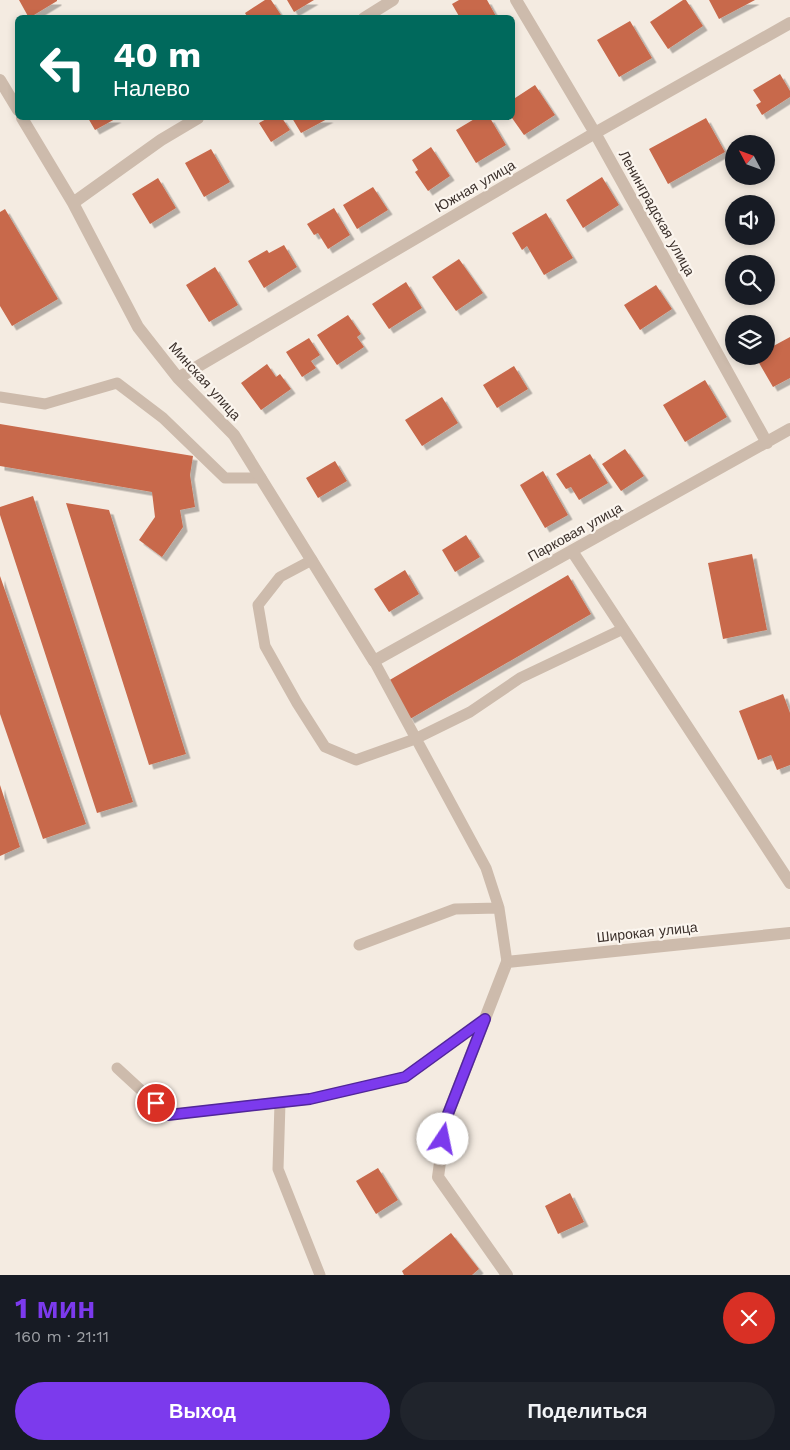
<!DOCTYPE html>
<html lang="ru">
<meta charset="utf-8">
<style>
body{margin:0;font-family:"Work Sans",sans-serif;background:#20242c;color:#f1f3f6;height:100vh;display:flex;flex-direction:column;font-size:19px;white-space:nowrap}
*{box-sizing:border-box;margin:0}
p{font-size:16px;color:#9ea1a6}
.icon{flex:none;width:28px;height:28px;fill:none;stroke:currentColor;stroke-width:2;stroke-linecap:round;stroke-linejoin:round}
.map{position:relative;height:1275px;overflow:hidden}
.side{display:flex;flex-direction:column;background:#171b24;flex:1}
.side>*{flex:none}
.hud{position:absolute;left:15px;top:15px;width:500px;height:105px;border-radius:8px;box-shadow:0 2px 8px #0003;background:#00695c;color:#fff;overflow:hidden}
.needle{width:32px;rotate:311deg}
.tools{position:absolute;left:725px;top:135px;display:grid;gap:10px}
.tools a{display:grid;place-items:center;width:50px;height:50px;border-radius:50%;background:#171b24;box-shadow:0 2px 8px #0003;font-size:25px}
.pin{position:absolute;display:grid;place-items:center;width:42px;height:42px;color:#fff;margin:-21px;border:2px solid #fff;border-radius:50%;box-shadow:0 1px 5px #0007}
.me{position:absolute;width:55px;margin:-28px;rotate:11deg;stroke-linejoin:round;filter:drop-shadow(0 0 4px #0008)}
.turn{display:flex;align-items:center;gap:18px;height:105px;padding:0 15px;font-size:22px}
.turn .icon{width:65px;height:65px;stroke-width:2.5}
.turn b{display:block;font-size:35px;line-height:42px}
.round{display:grid;place-items:center;flex:none;width:52px;height:52px;border-radius:26px;background:#20242c}
.overview{display:flex;align-items:center;justify-content:space-between;height:85px;padding:0 15px}
h1{font-size:30px;font-weight:700;line-height:38px;color:#7c3aed}
.primary-button{display:flex;gap:10px;margin-top:auto;padding:10px 15px}
.primary-button a{flex:1;height:58px;border-radius:30px;background:#7c3aed;color:#fff;font-size:20px;font-weight:700;line-height:58px;text-align:center}
.primary-button a+a{background:#20242c;color:#f1f3f6}
.map>svg:first-child{display:block}
</style>
<div class="map">
<svg width="790" height="1275" viewBox="0 0 790 1275">
<defs>
<filter id="shadow"><feDropShadow dx="4.5" dy="4.5" stdDeviation="0" flood-color="#0004"/></filter>
</defs>
<rect width="100%" height="100%" fill="#f4ebe1"/>
<path fill="#c8694b" filter="url(#shadow)" d="M19 0H57V1L29 18Z
M265 0H271L283 18H248L245 13Z
M287 0H314L294 12Z
M459 0H487L497 18H460L452 4Z
M683 0H686L703 26 668 49 650 22Z
M709 0H755L719 19Z
M630 21 652 58 619 77 597 40Z
M780 74 790 91V97L762 115 756 105 761 102 753 90Z
M535 85 555 115 524 135 512 118V100Z
M88 118H117L95 130Z
M268 118H282L290 130 271 142 259 123Z
M292 118H329L301 133Z
M476 118H490L506 145 476 163 456 130Z
M706 118 725 152 668 184 649 149Z
M431 147 450 176 428 191 415 172 418 170 412 160Z
M211 149 230 182 204 197 185 163Z
M602 177 619 205 583 228 566 200Z
M158 178 176 208 150 224 132 194Z
M373 187 388 210 357 229 343 205Z
M334 208 350 235 328 249 318 233 314 235 307 224Z
M5 209 58 299 12 326 0 306V212Z
M546 213 573 258 544 275 527 246 522 250 512 233Z
M284 245 297 267 264 288 248 261 267 250 269 253Z
M459 259 483 293 456 311 432 277Z
M215 267 238 305 209 322 186 285Z
M406 282 422 308 389 329 372 304Z
M656 285 672 309 640 330 624 305Z
M348 315 361 334 357 337 364 347 337 365 317 335Z
M790 337V378L773 387 755 356H766V350Z
M309 338 320 355 311 361 316 368 302 377 286 352Z
M267 364 276 377 280 374 291 389 261 410 241 383Z
M514 366 528 389 497 408 483 385Z
M705 380 727 417 685 442 663 405Z
M442 397 458 423 422 446 405 420Z
M0 424 193 456 190 475 195 507 180 510 183 527 162 557 139 540 155 517 152 492 0 466Z
M625 449 644 476 621 491 602 464Z
M590 454 608 483 579 500 571 487 566 489 556 474Z
M335 461 347 481 318 498 306 478Z
M543 471 568 515 545 528 520 485Z
M33 496 133 802 97 813 0 515V507Z
M66 503 109 510 186 754 149 765Z
M466 535 480 557 455 572 442 550Z
M752 554 767 630 723 639 708 563Z
M405 570 419 594 389 612 374 589Z
M568 575 591 614 410 719 388 681Z
M0 576 86 824 43 839 0 714Z
M783 694 790 713V765L777 770 771 755 758 760 739 711Z
M0 785 20 847 0 856Z
M378 1168 398 1200 376 1214 356 1181Z
M570 1193 584 1222 558 1234 545 1206Z
M451 1233 479 1269 472 1275H404L402 1271Z"/>
<g fill="none" stroke-linecap="round" stroke-linejoin="round">
<path stroke="#cdbbac" stroke-width="11" d="M0 397 45 404 117 383 163 418 225 478H261
M312 560 280 577 258 605 265 646 297 703 325 747 356 760 415 739 470 712 520 678 623 629
M374 661 486 868 499 908 507 962
M359 945 455 909 499 908
M117 1068 168 1115 310 1099 405 1077 485 1019
M280 1103 278 1169 320 1275"/>
<path stroke="#cdbbac" stroke-width="12" d="M516 0 595 133 767 443
M364 18 393 0
M0 80 18 110
M22 118 73 203 138 327 178 378 234 435 374 661 790 429
M73 203 161 140 198 118
M178 378 595 133 790 23
M572 551 790 883
M507 1275 438 1177 446 1119 507 962 790 933"/>
</g>
<g fill="none" stroke-linecap="round" stroke-linejoin="round">
<defs>
<path id="route" d="M156 1103 168 1115 310 1099 405 1077 485 1019 446 1119 443 1139"/>
</defs>
<use href="#route" stroke="#51269a" stroke-width="12"/>
<use href="#route" stroke="#7c3aed" stroke-width="9"/>
</g>
<g text-anchor="middle" stroke-width="4.5" stroke-linejoin="round" paint-order="stroke">
<g font-size="14" fill="#3b302b" stroke="#fbf5ee">
<text transform="translate(475 186) rotate(-30)" y="5">Южная улица</text>
<text transform="translate(657 213) rotate(61)" y="5">Ленинградская улица</text>
<text transform="translate(205 381) rotate(48)" y="5">Минская улица</text>
<text transform="translate(575 532) rotate(-29)" y="5">Парковая улица</text>
<text transform="translate(647 932) rotate(-6)" y="5">Широкая улица</text>
</g>
</g>
</svg>
<div class="tools">
<a><svg class="needle" viewBox="-14 -14 28 28"><path d="M0-13l5 13h-10z" fill="#e53935"/><path d="M0 13l5-13h-10z" fill="#9ea1a6"/></svg></a>
<a><svg class="icon" aria-label="sound" viewBox="0 0 24 24"><path d="M4 9h4l5-4v14l-5-4H4zM17 9q2 3 0 6"/></svg></a>
<a><svg class="icon" aria-label="search" viewBox="0 0 24 24"><circle cx="10" cy="10" r="6"/><path d="M15 15l6 6"/></svg></a>
<a><svg class="icon" aria-label="layers" viewBox="0 0 24 24"><path d="M12 4l9 5-9 5-9-5zM3 14l9 5 9-5"/></svg></a>
</div>
<div class="pin" style="left:156px;top:1103px;background:#d93025"><svg class="icon" aria-label="arrive" viewBox="0 0 24 24"><path d="M6 21V4h12l-3 4 3 4H6"/></svg></div>
<svg class="me" style="left:443px;top:1139px" viewBox="-20 -20 40 40"><circle r="19" fill="#fff"/><path d="M0-13L10 11 0 6-10 11z" fill="#7c3aed"/></svg>
<div class="hud">
<div class="turn"><svg class="icon" aria-label="left" viewBox="0 0 24 24"><path d="M17 20v-9H6M10 6l-5 5 5 5"/></svg><div><b>40 m</b>Налево</div></div>
</div>
</div>
<section class="side">
<div class="overview"><div><h1>1 мин</h1><p>160 m · 21:11</p></div><a class="round" style="background:#d93025;color:#fff"><svg class="icon" aria-label="close" viewBox="0 0 24 24"><path d="M6 6l12 12M18 6L6 18"/></svg></a></div>
<div class="primary-button"><a>Выход</a><a>Поделиться</a></div>
</section>
